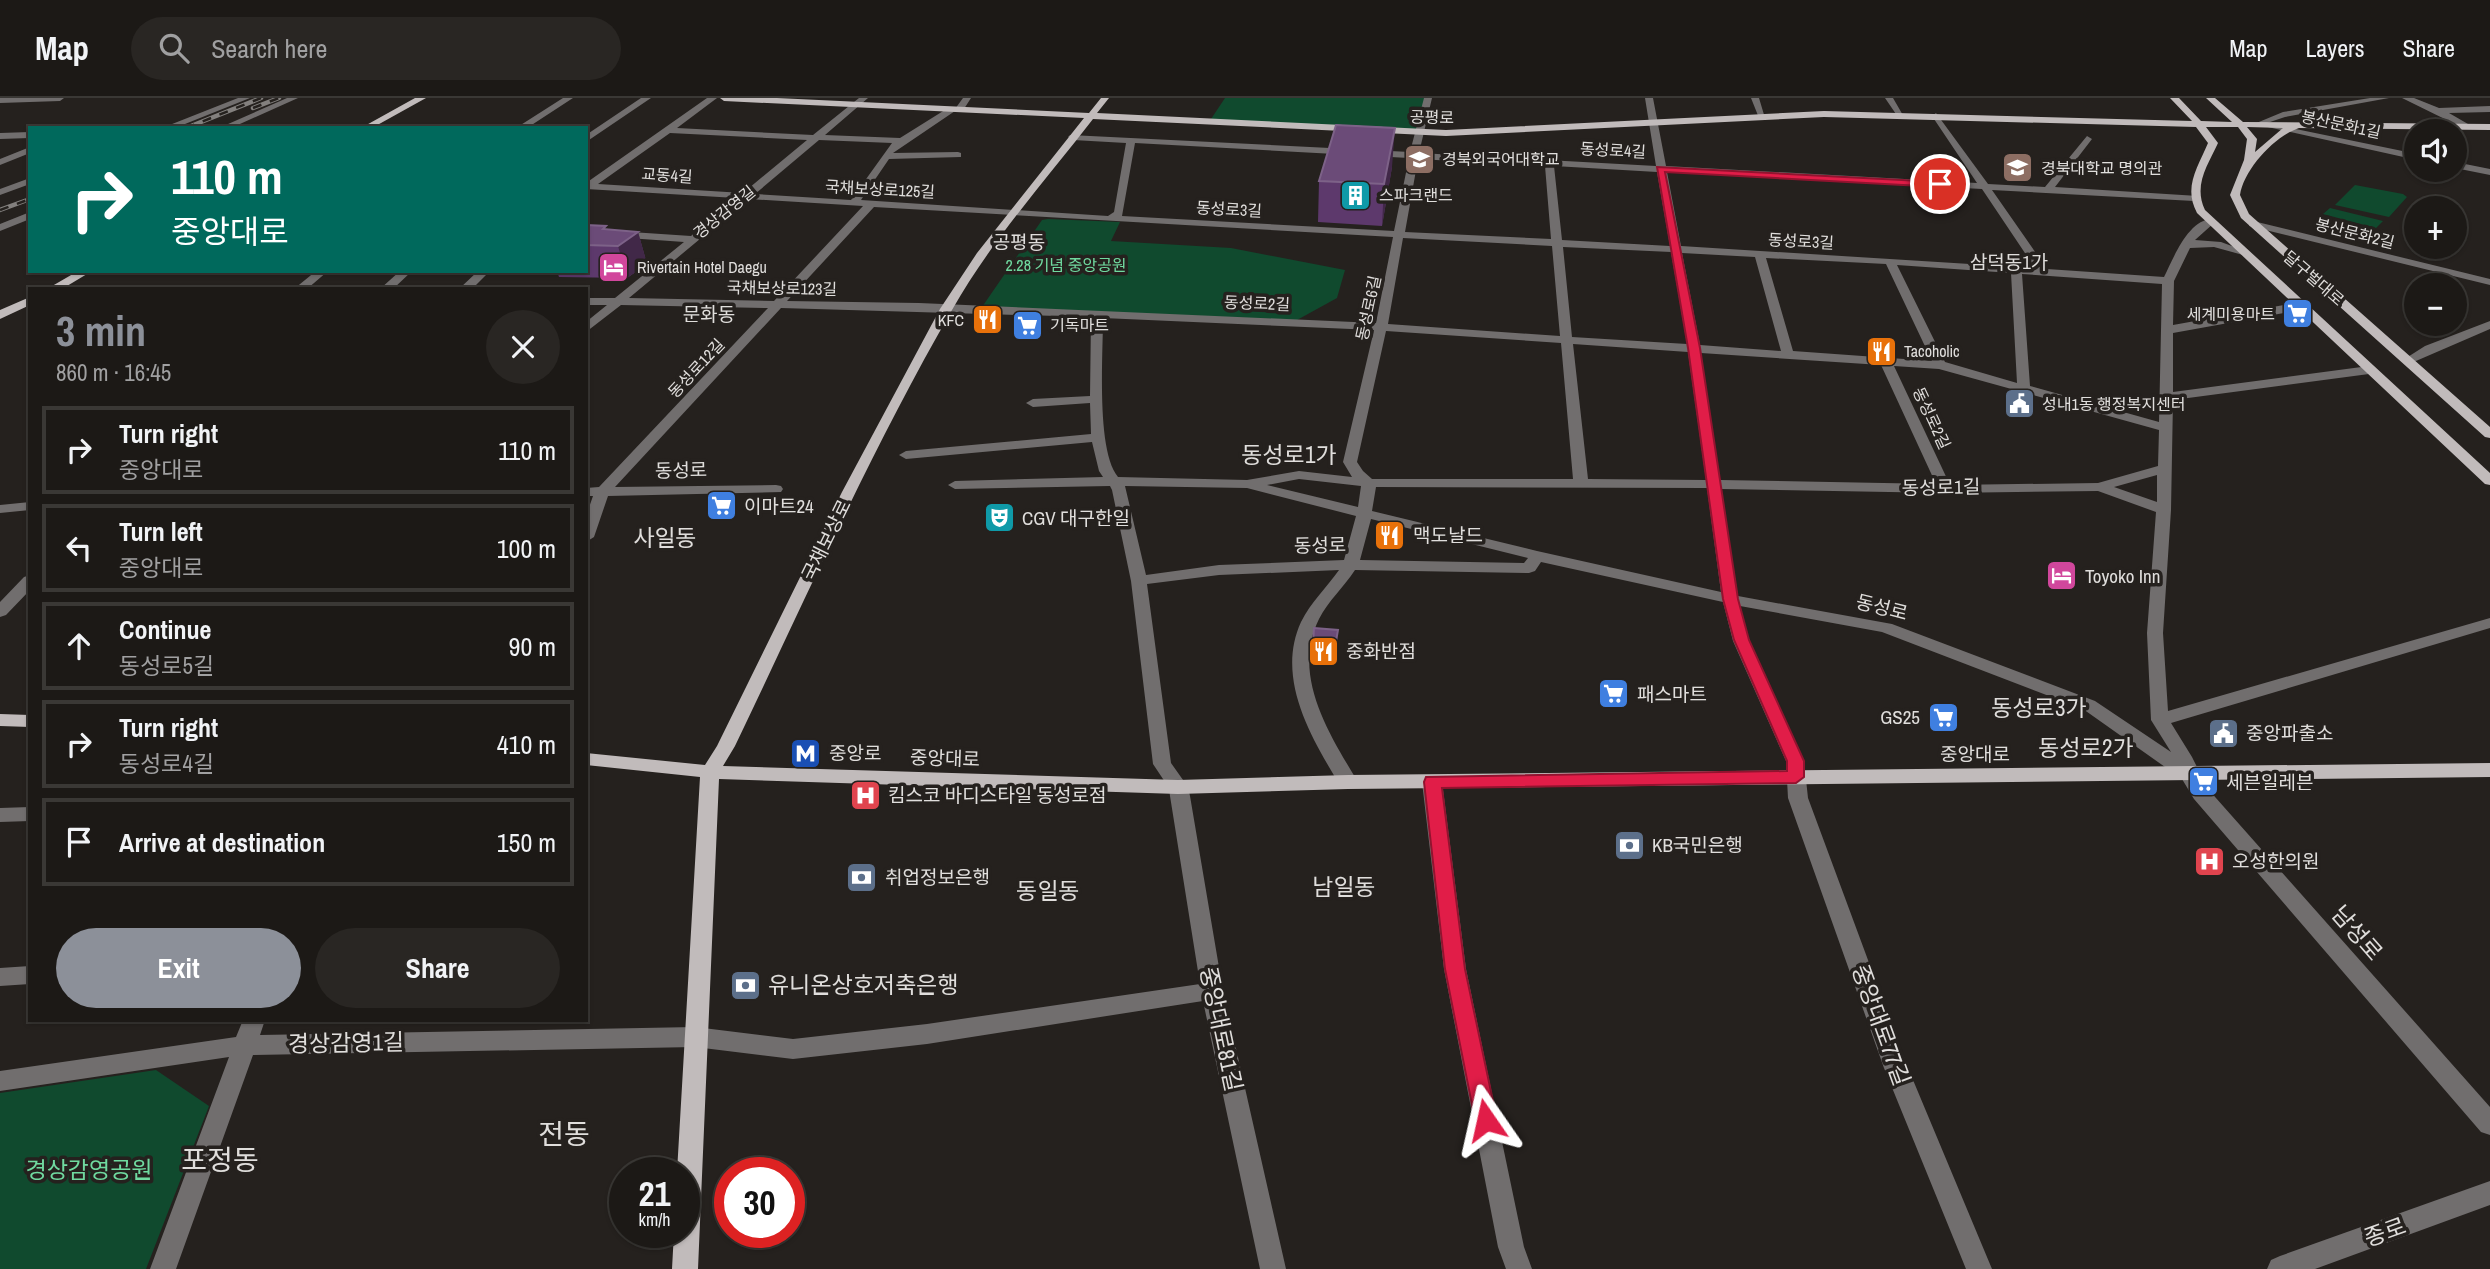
<!DOCTYPE html>
<meta charset="utf-8">
<style>
body{margin:0;font-family:"Archivo Narrow","Noto Sans KR",sans-serif;background:#292623;color:#f1f3f6;height:100vh;display:flex;flex-direction:column;font-size:26px;white-space:nowrap}
*{box-sizing:border-box;margin:0}
p{font-size:23px;color:#a0a0a1}
.icon{flex:none;width:38px;height:38px;fill:none;stroke:currentColor;stroke-width:2;stroke-linecap:round;stroke-linejoin:round}
.map{position:relative;flex:1;overflow:hidden}
.panel{position:absolute;left:28px;top:189px;width:560px;height:735px;display:flex;flex-direction:column;background:#1c1916;border-radius:0px;box-shadow:0 2px 5px #0004,0 0 0 2px #3a3835}
.panel>*{flex:none}
.hud{position:absolute;left:28px;top:28px;width:560px;height:147px;border-radius:0px;box-shadow:0 2px 5px #0004,0 0 0 2px #3a3835;background:#00695c;color:#fff;overflow:hidden}
.controls{position:absolute;left:2404px;top:21px;display:grid;gap:14px}
.controls a{display:grid;place-items:center;width:63px;height:63px;border-radius:50%;background:#1c1916;box-shadow:0 2px 5px #0004,0 0 0 2px #3a3835;font-size:35px}
.speed{position:absolute;left:609px;top:1059px;display:flex;gap:14px;font-size:35px;font-weight:700;text-align:center}
.speed>*{display:grid;place-content:center;width:91px;height:91px;border-radius:50%;background:#1c1916;box-shadow:0 2px 5px #0004,0 0 0 2px #3a3835;line-height:1}
.speed small{font-size:18px;font-weight:400}
.speed .limit{border:10px solid #d22;background:#fff;color:#111}
.pin{position:absolute;display:grid;place-items:center;width:60px;height:60px;color:#fff;margin:-30px;border:4px solid #fff;border-radius:50%;box-shadow:0 2px 7px #0007}
.me{position:absolute;width:77px;margin:-38px;rotate:349deg;stroke-linejoin:round;filter:drop-shadow(0 0 5px #0008)}
.turn{display:flex;align-items:center;gap:24px;height:147px;padding:0 28px;font-size:32px}
.turn .icon{width:91px;height:91px;stroke-width:2.5}
.turn b{display:block;font-size:49px;line-height:60px}
.round{display:grid;place-items:center;flex:none;width:74px;height:74px;border-radius:37px;background:#292623}
.summary{display:flex;align-items:center;justify-content:space-between;height:119px;padding:0 28px}
h1{font-size:42px;font-weight:800;line-height:52px;color:#8c9099}
.cta{display:flex;gap:14px;margin-top:auto;padding:14px 28px}
.cta a{flex:1;height:80px;border-radius:42px;background:#8c9099;color:#fff;font-size:28px;font-weight:800;line-height:80px;text-align:center}
.cta a+a{background:#292623;color:#f1f3f6}
ul{padding:0;list-style:none}
li{display:flex;align-items:center;gap:21px;height:88px;margin:0 14px 10px;padding:0 14px;border:4px solid #3a3835;border-radius:0px}
li div{flex:1}
li b{display:block;font-size:26px}
li em{font-style:normal}
header{display:flex;align-items:center;gap:42px;box-sizing:border-box;height:98px;padding:0 35px;background:#1c1916;border-bottom:2px solid #3a3835}
header strong{font-size:33px}
nav{display:flex;gap:38px;margin-inline-start:auto;font-size:24px}
.search{width:490px;height:63px;background:#292623;display:flex;align-items:center;gap:18px;box-sizing:border-box;padding:0 24px;border-radius:38px;color:#a0a0a1;font-size:26px}
.map>svg:first-child{display:block}
</style>
<header>
<strong>Map</strong>
<div class="search"><svg class="icon" aria-label="search" viewBox="0 0 24 24"><circle cx="10" cy="10" r="6"/><path d="M15 15l6 6"/></svg>Search here</div>
<nav><a>Map</a><a>Layers</a><a>Share</a></nav>
</header>
<div class="map">
<svg width="2490" height="1171" viewBox="0 0 2490 1171">
<rect width="100%" height="100%" fill="#25211e"/>
<path fill="#104a2e" d="M1225 0H1427L1420 34 1209 24Z
M2355 87 2403 96 2407 99 2389 119 2335 107Z
M2330 110 2383 123 2376 130 2323 116Z
M1048 121 1120 124 1111 143 1231 150 1345 172 1337 200 1297 222 982 209 1042 122Z
M156 972 209 1008 146 1171H0V995Z"/>
<g fill="none" stroke-linecap="round" stroke-linejoin="round">
<path fill="#716e6e" fill-rule="evenodd" d="M0 0H64L60 3 0 5Z
M238 0H250L175 30H162Z
M287 0H298L231 30H219Z
M563 0H573L527 30H516Z
M641 0H651L586 44V37Z
M707 0H717L677 30 813 37 859 0H868L825 37 900 40 948 10 955 11 963 0H971L962 14 955 13 893 55 958 54 961 55V59L889 61 861 102 1108 118 1114 114 1126 45 1073 42 1068 39 1070 37 1410 54 1424 0H1432L1419 55 1656 68 1645 0H1653L1666 68 1977 85 1932 18 1936 15 1988 86 2045 89 2087 38 2092 41 2055 89 2198 98 2199 100 2194 103 1992 92 2047 171 2164 179C2173 161 2189 119 2214 121V125L2195 142 2221 144 2248 154 2243 157 2214 149 2190 150 2174 183 2173 227 2300 204 2306 208 2300 212 2173 235V294L2369 268 2375 272 2369 276 2173 302 2171 412 2163 535 2168 613 2490 520V530L2171 625 2192 659 2208 691 2490 1009V1037L2481 1034 2194 701 2182 681 2083 611 1882 534 1740 508 1749 543 1804 663 1808 700 1908 970 1992 1171H1966L1884 970 1788 700 1786 663 1733 543 1723 504 1541 464 1535 473 1529 475 1355 472C1344 489 1328 503 1319 521 1291 577 1329 636 1358 684L1355 689H1341C1312 641 1275 581 1301 524 1311 504 1327 489 1339 472L1219 477 1147 486 1171 665 1188 689 1190 698 1223 893 1286 1171H1260L1203 903 927 946 793 961 695 949 253 957 176 1171H150L229 959 0 993V973L236 939 243 922H265L260 937 695 929 793 941 927 926 1200 886 1170 698 1169 690 1153 666 1131 483 1112 392 1110 388 955 391 948 387 955 383 1103 379 1099 373 1092 344 906 361 899 357 906 353 1091 336 1090 305 1033 309 1026 305 1033 301 1090 298 1091 219 781 210 615 389 776 387 781 388 783 391 781 394 608 398 594 439 586 444V418L593 398H586V390L599 389 768 210 621 207 586 234V224L607 207H586V200H615L684 144 586 137V131L691 138 736 100 586 91V85ZM670 35 807 42 743 95 598 86ZM819 42 892 45 851 102 755 96ZM1135 45 1409 60 1394 133 1122 118ZM1418 61 1545 68 1551 141 1405 134ZM1554 68 1657 74 1670 148 1562 142ZM1667 74 1982 91 2035 170 1681 148ZM748 101 863 108 774 203 629 200ZM874 109 1393 139 1376 225 919 205 787 203ZM1403 140 1552 148 1560 238 1388 226ZM1563 149 1671 154 1687 246 1572 239ZM1682 155 1755 159 1781 253 1700 247ZM1766 160 1886 166 1932 263 1793 253ZM1897 167 2011 175 2017 285 1945 264ZM2022 176 2162 186 2159 324 2030 288ZM1103 220 1374 232 1343 364 1352 379 1299 373 1247 382 1118 379C1096 353 1103 257 1103 220ZM1386 233 1561 245 1573 381H1372L1363 373 1357 364ZM1573 246 1688 254 1706 382 1588 381ZM1701 255 1881 267 1936 386 1720 382ZM1894 268 1939 271 2159 332 2158 368 2098 385 1950 387ZM2157 377V404L2114 389ZM1299 381 1361 388 1358 409 1267 387ZM1125 388 1247 390 1356 418 1344 462 1219 467 1146 477ZM1376 389 1707 390 1721 494 1537 453 1372 413ZM1721 391 1945 395 2098 393 2156 414 2147 535 2151 622 2171 654 2095 603 1892 526 1738 498ZM1371 421 1528 460 1524 465 1360 462Z
M1751 0H1759L1765 20H1759Z
M1885 0H1893L1904 19H1898Z
M2370 0H2389L2285 19 2267 25 2417 56V62L2254 26 2283 14Z
M2402 0H2414L2439 10 2490 8V14L2449 15 2468 26 2469 28 2465 31Z
M30 34V40L0 41V35Z
M30 49V55L0 67V61Z
M2455 64 2490 71V77L2455 70Z
M30 80V86L0 97V91Z
M30 114V121L0 133V126Z
M2253 123 2490 181V187L2249 128V124Z
M316 173H328L307 191H294Z
M400 173H412L393 191H380Z
M478 173H490L472 191H459Z
M2490 223V231L2409 266 2403 262 2425 248Z
M30 404V412L0 415V407Z
M30 477V492L6 517 0 519V504L24 479Z
M1432 677 1439 679 1442 684 1466 871 1524 1149 1532 1171H1506L1498 1149 1444 871 1422 684 1425 679Z
M30 709V723L0 724V710Z
M30 868V886L0 888V870Z
M2490 1083V1107L2315 1171H2267L2271 1162 2280 1158Z"/>
<path fill="#c1bbbb" fill-rule="evenodd" d="M415 0H426L372 30H361Z
M720 0H777L1089 15 1101 0H1109L1097 15 1446 32 1824 13 2192 23 2170 0H2179L2201 23 2232 24 2206 0H2215L2243 24 2490 26V32L2299 30C2275 38 2244 71 2240 97L2249 116 2490 329V340L2485 339 2241 120 2230 97 2244 62 2247 41 2238 29H2206L2218 45C2208 67 2193 87 2205 112L2490 375V387L2485 386 2197 115C2183 89 2198 69 2208 45L2196 29 1824 19 1446 38 1093 21C1045 83 991 143 952 212 871 352 805 502 735 648L723 668 1178 682 1348 677 2490 665V679L1348 691 1178 696 719 681 698 1171H672L674 1134H684V1074H677L700 679 586 667V655L705 667 717 648 842 394 940 211 977 155 1084 20 724 3ZM2247 29 2283 30 2255 54 2257 41Z
M78 173H92L62 191H47Z
M30 199V207L0 221V212Z
M0 616 30 617V629L0 628Z"/>
<defs>
<path id="rail" d="M253 10 279 0
M186 30 261 0
M0 112 30 101"/>
</defs>
<use href="#rail" stroke="#83807e" stroke-width="4.5"/>
<use href="#rail" stroke="#25211e" stroke-width="2.5" stroke-dasharray="9" stroke-linecap="butt"/>
</g>
<path fill="#5d396c" d="M1392 69 1382 128 1318 124 1319 83Z
M638 134 647 166 627 180 559 179 557 173H586V147Z
M1338 532 1334 563 1312 561 1313 547Z"/>
<path fill="#412848" d="M1395 30 1392 69 1382 128 1384 86Z
M638 134 647 166 627 180 618 148Z
M1338 532 1337 546 1334 563 1335 549Z"/>
<path fill="#6b4b78" stroke="#7d6288" stroke-width="2" d="M1336 27 1395 30 1384 86 1319 83Z
M586 127 606 128 603 131 638 134 618 148 586 147Z
M1314 530 1338 532 1335 549 1313 547Z"/>
<path fill="#e11d48" stroke="#92132f" stroke-width="2" d="M1657 69 1940 84 1944 86 1940 89 1665 74 1700 250 1738 501 1749 542 1804 663V679L1796 685 1442 690 1465 871 1497 1022 1494 1029 1486 1032 1478 1029 1475 1022 1445 871 1424 684 1426 679 1787 673V663L1734 542 1723 501 1688 250Z"/>
<defs>
<symbol id="university-square" viewBox="-11 -11 22 22"><rect x="-9" y="-9" width="18" height="18" rx="4" fill="#8d6e63" stroke="#25211e"/><path d="M0-5L7-2L0 1L-7-2ZM-4 1L0 2.5L4 1V4Q0 6-4 4Z" fill="#fff"/></symbol>
<symbol id="building-square" viewBox="-11 -11 22 22"><rect x="-9" y="-9" width="18" height="18" rx="4" fill="#0f9aa8" stroke="#25211e"/><path d="M-4-6H4V6H1V3H-1V6H-4ZM-2.5-4.3h1.7v1.8h-1.7ZM.8-4.3h1.7v1.8H.8ZM-2.5-1h1.7V.8h-1.7ZM.8-1h1.7V.8H.8Z" fill="#fff"/></symbol>
<symbol id="hotel-square" viewBox="-11 -11 22 22"><rect x="-9" y="-9" width="18" height="18" rx="4" fill="#d1479c" stroke="#25211e"/><path d="M-6-4.5h1.5V1H6V5H4.5V3h-9V5H-6ZM-4 0a1.8 1.8 0 1 1 3.6 0ZM.5 0V-2.5h3Q6-2.5 6 0Z" fill="#fff"/></symbol>
<symbol id="supermarket-square" viewBox="-11 -11 22 22"><rect x="-9" y="-9" width="18" height="18" rx="4" fill="#3f7fe0" stroke="#25211e"/><path d="M-6-5.5h2.5l.6 2H6L4.5 2H-2.5L-4.4-4H-6ZM-1.5 3.2a1.3 1.3 0 1 0 .1 0ZM3 3.2a1.3 1.3 0 1 0 .1 0Z" fill="#fff"/></symbol>
<symbol id="restaurant-square" viewBox="-11 -11 22 22"><rect x="-9" y="-9" width="18" height="18" rx="4" fill="#e8710a" stroke="#25211e"/><path d="M-5-6h1v4h1v-4h1v4h1v-4h1v5L-1.5 .5V6h-2V.5L-5-1ZM5-6V6H3V1.5H1.5Q1.5-4 5-6Z" fill="#fff"/></symbol>
<symbol id="civic-square" viewBox="-11 -11 22 22"><rect x="-9" y="-9" width="18" height="18" rx="4" fill="#5c6f8a" stroke="#25211e"/><path d="M-.6-6.5H3V-4.5H.6V-3L4-1V1h2V6H-6V1h2V-1L-.6-3ZM-1.2 2.5V6h2.4V2.5Z" fill="#fff"/></symbol>
<symbol id="theatre-square" viewBox="-11 -11 22 22"><rect x="-9" y="-9" width="18" height="18" rx="4" fill="#0f9aa8" stroke="#25211e"/><path d="M-5-5.5Q0-4 5-5.5V0Q5 5 0 6Q-5 5-5 0ZM-3.3-2.5H-1v1.5H-3.3ZM1-2.5H3.3v1.5H1ZM-2.8 1Q0 5.5 2.8 1Z" fill="#fff"/></symbol>
<symbol id="metro-square" viewBox="-11 -11 22 22"><rect x="-9" y="-9" width="18" height="18" rx="4" fill="#1a4fb4" stroke="#25211e"/><path d="M-5.5 5V-5H-3L0 0L3-5H5.5V5H3V-.5L0 4L-3-.5V5Z" fill="#fff"/></symbol>
<symbol id="hospital-square" viewBox="-11 -11 22 22"><rect x="-9" y="-9" width="18" height="18" rx="4" fill="#e0444e" stroke="#25211e"/><path d="M-5-5h3v3.5h4V-5h3V5h-3V1.5h-4V5h-3Z" fill="#fff"/></symbol>
<symbol id="bank-square" viewBox="-11 -11 22 22"><rect x="-9" y="-9" width="18" height="18" rx="4" fill="#5c6f8a" stroke="#25211e"/><path d="M-6-4H6V4H-6ZM0-2.3a2.3 2.3 0 1 0 0 4.6a2.3 2.3 0 1 0 0-4.6Z" fill="#fff"/></symbol>
</defs>
<g fill-rule="evenodd">
<use href="#university-square" x="1402" y="44" width="35" height="35"/>
<use href="#university-square" x="2000" y="52" width="35" height="35"/>
<use href="#building-square" x="1338" y="80" width="35" height="35"/>
<use href="#hotel-square" x="596" y="152" width="35" height="35"/>
<use href="#supermarket-square" x="2280" y="198" width="35" height="35"/>
<use href="#restaurant-square" x="970" y="204" width="35" height="35"/>
<use href="#supermarket-square" x="1010" y="210" width="35" height="35"/>
<use href="#restaurant-square" x="1864" y="236" width="35" height="35"/>
<use href="#civic-square" x="2002" y="288" width="35" height="35"/>
<use href="#supermarket-square" x="704" y="390" width="35" height="35"/>
<use href="#theatre-square" x="982" y="402" width="35" height="35"/>
<use href="#restaurant-square" x="1372" y="420" width="35" height="35"/>
<use href="#hotel-square" x="2044" y="460" width="35" height="35"/>
<use href="#restaurant-square" x="1306" y="536" width="35" height="35"/>
<use href="#supermarket-square" x="1596" y="578" width="35" height="35"/>
<use href="#supermarket-square" x="1926" y="602" width="35" height="35"/>
<use href="#civic-square" x="2206" y="618" width="35" height="35"/>
<use href="#metro-square" x="788" y="638" width="35" height="35"/>
<use href="#supermarket-square" x="2186" y="666" width="35" height="35"/>
<use href="#hospital-square" x="848" y="680" width="35" height="35"/>
<use href="#bank-square" x="1612" y="730" width="35" height="35"/>
<use href="#hospital-square" x="2192" y="746" width="35" height="35"/>
<use href="#bank-square" x="844" y="762" width="35" height="35"/>
<use href="#bank-square" x="728" y="870" width="35" height="35"/>
</g>
<g text-anchor="middle" stroke-width="7" stroke-linejoin="round" paint-order="stroke">
<g font-size="16" fill="#e0dedc" stroke="#25211e">
<text transform="translate(1432 19) rotate(1)" y="6">공평로</text>
<text transform="translate(2341 26) rotate(12)" y="6">봉산문화1길</text>
<text transform="translate(1613 52) rotate(3)" y="6">동성로4길</text>
<text transform="translate(667 77) rotate(4)" y="6">교동4길</text>
<text transform="translate(880 91) rotate(3)" y="6">국채보상로125길</text>
<text transform="translate(1229 111) rotate(3)" y="6">동성로3길</text>
<text transform="translate(724 114) rotate(-39)" y="6">경상감영길</text>
<text transform="translate(2355 135) rotate(14)" y="6">봉산문화2길</text>
<text transform="translate(1801 143) rotate(3)" y="6">동성로3길</text>
<text transform="translate(2314 180) rotate(41)" y="6">달구벌대로</text>
<text transform="translate(782 190) rotate(1)" y="6">국채보상로123길</text>
<text transform="translate(1257 205) rotate(2)" y="6">동성로2길</text>
<text transform="translate(1368 210) rotate(-78)" y="6">동성로6길</text>
<text transform="translate(696 270) rotate(-47)" y="6">동성로12길</text>
<text transform="translate(1932 320) rotate(65)" y="6">동성로2길</text>
</g>
<g font-size="16" fill="#e0dedc" stroke="#25211e" text-anchor="start">
<text x="1442" y="67">경북외국어대학교</text>
<text x="2041" y="76">경북대학교 명의관</text>
<text x="1379" y="103">스파크랜드</text>
<text x="637" y="175">Rivertain Hotel Daegu</text>
<text x="2275" y="222" text-anchor="end">세계미용마트</text>
<text x="964" y="228" text-anchor="end">KFC</text>
<text x="1050" y="233">기독마트</text>
<text x="1904" y="259">Tacoholic</text>
<text x="2042" y="312">성내1동 행정복지센터</text>
</g>
<g font-size="16" fill="#70daa0" stroke="#25211e">
<text x="1066" y="173">2.28 기념 중앙공원</text>
</g>
<g font-size="19" fill="#e0dedc" stroke="#25211e">
<text x="1019" y="151">공평동</text>
<text x="2009" y="171">삼덕동1가</text>
<text x="709" y="223">문화동</text>
</g>
<g font-size="19" fill="#e0dedc" stroke="#25211e">
<text transform="translate(681 372) rotate(-1)" y="7">동성로</text>
<text transform="translate(1941 389) rotate(-1)" y="7">동성로1길</text>
<text transform="translate(826 442) rotate(-64)" y="7">국채보상로</text>
<text transform="translate(1320 447) rotate(-1)" y="7">동성로</text>
<text transform="translate(1882 509) rotate(14)" y="7">동성로</text>
<text x="1975" y="663">중앙대로</text>
<text transform="translate(945 660) rotate(2)" y="7">중앙대로</text>
</g>
<g font-size="19" fill="#e0dedc" stroke="#25211e" text-anchor="start">
<text x="744" y="415">이마트24</text>
<text x="1022" y="427">CGV 대구한일</text>
<text x="1413" y="444">맥도날드</text>
<text x="2085" y="485">Toyoko Inn</text>
<text x="1346" y="560">중화반점</text>
<text x="1637" y="603">패스마트</text>
<text x="1920" y="626" text-anchor="end">GS25</text>
<text x="2246" y="642">중앙파출소</text>
<text x="829" y="662">중앙로</text>
<text x="2226" y="691">세븐일레븐</text>
<text x="888" y="704">킴스코 바디스타일 동성로점</text>
<text x="1652" y="754">KB국민은행</text>
<text x="2232" y="770">오성한의원</text>
<text x="885" y="786">취업정보은행</text>
</g>
<g font-size="23" fill="#e0dedc" stroke="#25211e">
<text x="1289" y="365">동성로1가</text>
<text x="665" y="448">사일동</text>
<text x="2039" y="618">동성로3가</text>
<text x="2086" y="658">동성로2가</text>
<text x="1344" y="797">남일동</text>
<text x="1048" y="801">동일동</text>
</g>
<g font-size="23" fill="#e0dedc" stroke="#25211e">
<text transform="translate(2357 835) rotate(49)" y="8">남성로</text>
<text transform="translate(1881 927) rotate(70)" y="8">중앙대로77길</text>
<text transform="translate(1221 931) rotate(78)" y="8">중앙대로81길</text>
<text transform="translate(346 945) rotate(-1)" y="8">경상감영1길</text>
<text transform="translate(2385 1134) rotate(-20)" y="8">종로</text>
</g>
<g font-size="23" fill="#e0dedc" stroke="#25211e" text-anchor="start">
<text x="768" y="895">유니온상호저축은행</text>
</g>
<g font-size="23" fill="#70daa0" stroke="#25211e">
<text x="89" y="1080">경상감영공원</text>
</g>
<g font-size="28" fill="#e0dedc" stroke="#25211e">
<text x="564" y="1046">전동</text>
<text x="220" y="1072">포정동</text>
</g>
</g>
</svg>
<div class="controls">
<a><svg class="icon" aria-label="sound" viewBox="0 0 24 24"><path d="M4 9h4l5-4v14l-5-4H4zM17 9q2 3 0 6"/></svg></a>
<a>+</a>
<a>−</a>
</div>
<div class="speed"><div>21<small>km/h</small></div><div class="limit">30</div></div>
<div class="pin" style="left:1940px;top:86px;background:#d93025"><svg class="icon" aria-label="arrive" viewBox="0 0 24 24"><path d="M6 21V4h12l-3 4 3 4H6"/></svg></div>
<svg class="me" style="left:1486px;top:1022px" viewBox="-20 -20 40 40"><path d="M0-17L14 15 0 8-14 15z" fill="#e11d48" stroke="#fff" stroke-width="4"/></svg>
<div class="hud">
<div class="turn"><svg class="icon" aria-label="right" viewBox="0 0 24 24"><path d="M7 20v-9h11M14 6l5 5-5 5"/></svg><div><b>110 m</b>중앙대로</div></div>
</div>
<section class="panel">
<div class="summary"><div><h1>3 min</h1><p>860 m · 16:45</p></div><a class="round"><svg class="icon" aria-label="close" viewBox="0 0 24 24"><path d="M6 6l12 12M18 6L6 18"/></svg></a></div>
<ul>
<li><svg class="icon" aria-label="right" viewBox="0 0 24 24"><path d="M7 20v-9h11M14 6l5 5-5 5"/></svg><div><b>Turn right</b><p>중앙대로</p></div><em>110 m</em></li>
<li><svg class="icon" aria-label="left" viewBox="0 0 24 24"><path d="M17 20v-9H6M10 6l-5 5 5 5"/></svg><div><b>Turn left</b><p>중앙대로</p></div><em>100 m</em></li>
<li><svg class="icon" aria-label="ahead" viewBox="0 0 24 24"><path d="M12 20V5M6 11l6-6 6 6"/></svg><div><b>Continue</b><p>동성로5길</p></div><em>90 m</em></li>
<li><svg class="icon" aria-label="right" viewBox="0 0 24 24"><path d="M7 20v-9h11M14 6l5 5-5 5"/></svg><div><b>Turn right</b><p>동성로4길</p></div><em>410 m</em></li>
<li><svg class="icon" aria-label="arrive" viewBox="0 0 24 24"><path d="M6 21V4h12l-3 4 3 4H6"/></svg><div><b>Arrive at destination</b></div><em>150 m</em></li>
</ul>
<div class="cta"><a>Exit</a><a>Share</a></div>
</section>
</div>
